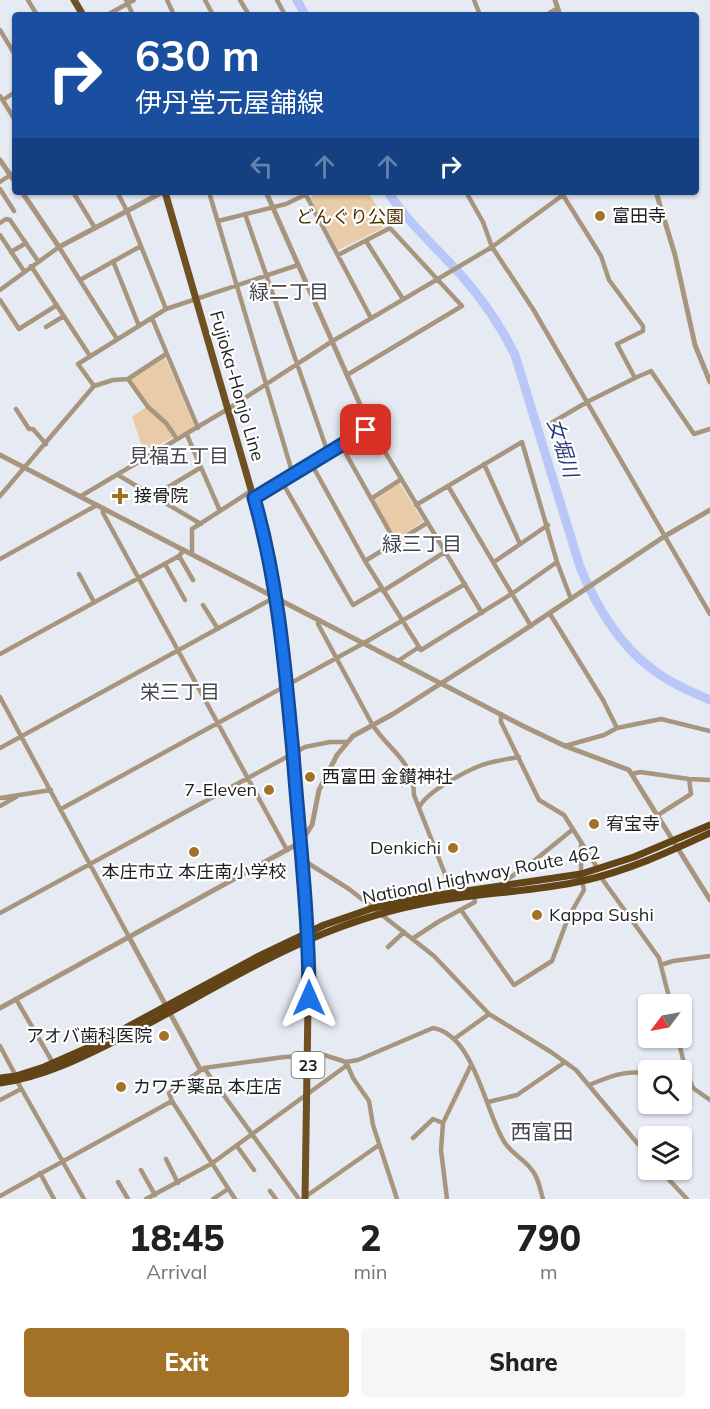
<!DOCTYPE html>
<meta charset="utf-8">
<style>
body{margin:0;font-family:Mulish,"Noto Sans JP",sans-serif;background:#f6f6f6;color:#202124;height:100vh;display:flex;flex-direction:column;font-size:22px;white-space:nowrap}
*{box-sizing:border-box;margin:0}
p{font-size:20px;color:#757577}
.icon{flex:none;width:33px;height:33px;fill:none;stroke:currentColor;stroke-width:2;stroke-linecap:round;stroke-linejoin:round}
.map{position:relative;height:1199px;overflow:hidden}
.sheet{display:flex;flex-direction:column;background:#fff;flex:1}
.sheet>*{flex:none}
.guide{position:absolute;left:12px;top:12px;width:687px;height:183px;border-radius:6px;box-shadow:0 2px 4px #0004;background:#1a4fa0;color:#fff;overflow:hidden}
.needle{width:39px;rotate:238deg}
.buttons{position:absolute;left:638px;top:994px;display:grid;gap:12px}
.buttons a{display:grid;place-items:center;width:54px;height:54px;border-radius:6px;background:#fff;box-shadow:0 2px 4px #0004;font-size:30px}
.pin{position:absolute;display:grid;place-items:center;width:51px;height:51px;color:#fff;margin:-26px;border-radius:12px;box-shadow:0 3px 9px #0006}
.me{position:absolute;width:66px;margin:-33px;rotate:0deg;stroke-linejoin:round;filter:drop-shadow(0 0 4px #0008)}
.turn{display:flex;align-items:center;gap:21px;height:126px;padding:0 24px;font-size:27px}
.turn .icon{width:78px;height:78px;stroke-width:2.5}
.turn b{display:block;font-size:42px;line-height:51px}
.lanes{display:flex;align-items:center;height:57px;padding:0 24px;background:#0003;justify-content:center;gap:30px;direction:ltr}
.lanes .off{opacity:.35}
.eta{display:flex;justify-content:space-evenly;align-items:center;height:102px;text-align:center}
.eta b{font-size:36px;font-weight:800;line-height:42px}
.button{display:flex;gap:12px;margin-top:auto;padding:12px 24px}
.button a{flex:1;height:69px;border-radius:6px;background:#a37227;color:#fff;font-size:24px;font-weight:800;line-height:69px;text-align:center}
.button a+a{background:#f6f6f6;color:#202124}
.map>svg:first-child{display:block}
</style>
<div class="map">
<svg width="710" height="1199" viewBox="0 0 710 1199">
<rect width="100%" height="100%" fill="#e6eaf3"/>
<path fill="#e9cca7" d="M318 192H368L389 225 338 250 310 198Z
M165 357 194 425 193 428 162 443 145 455 132 417 149 405 131 381 132 379Z
M398 484H400L423 521 398 538 395 537 374 501Z"/>
<g fill="none" stroke-linecap="round" stroke-linejoin="round">
<path stroke="#b8c7f7" stroke-width="9" d="M297 0 305 15
M388 192C408 223 437 248 461 275 483 300 501 326 515 355L580 567C595 604 619 645 652 669 670 683 690 691 710 700"/>
<path stroke="#a8957e" stroke-width="4.5" d="M28 0 37 15
M126 0 133 15
M167 0 174 15
M205 0 213 15
M240 0 249 15
M277 0 285 15
M474 0 480 15
M107 15 134 0
M546 15 558 8
M0 30 15 55
M0 96 15 120
M3 100 15 92
M0 182 15 172
M0 189 14 211
M73 192 95 228
M117 192 127 211 166 309
M209 192 293 475
M466 192 483 222 492 247 533 309 710 614
M561 192 601 256 609 280 643 326V331L617 344 635 378 651 371 694 434 710 429
M306 195 371 318
M245 214 328 453
M218 221 286 204 311 192
M0 223 6 219 10 220 38 261
M0 235 24 271
M366 241 403 299
M11 252 26 243
M338 255 390 228 462 306 347 375
M113 261 139 326
M31 266 90 356
M80 280 141 246
M0 290 59 247 117 339
M0 300 19 329 57 305
M152 318 198 428
M46 327 64 316
M128 379 148 407 166 423 177 439
M94 386 78 364 166 309 298 265
M16 409 29 429H33L46 444
M548 425 587 402 635 378
M370 427 482 613
M187 435 220 511
M341 445 396 543
M311 463 365 561 421 650 513 593 557 562
M484 464 520 544
M118 475 201 524
M282 482 353 605 382 588
M448 486 531 626
M155 495 200 468
M0 496 94 386 113 380 128 379 166 354
M81 496 228 409 331 342 492 247 567 192
M371 499 400 480
M416 505 522 442 557 562 571 599
M103 508V513L287 850
M192 554V529L251 491
M179 556 193 580
M0 559 97 505
M365 561 427 523
M494 562 548 525
M165 564 185 600
M79 574 94 602
M383 591 445 552
M203 605 218 629
M550 614 603 700 617 728
M319 620 318 624 372 724C388 750 414 760 414 795L452 892
M0 654 179 556 184 550
M398 661 419 647
M0 697 129 937
M501 714V722L539 800 564 815 598 869
M565 746 604 735 617 728 661 719 710 731
M0 748 268 601 277 598
M632 774 640 772 689 779 710 780
M0 798 51 790
M0 806 16 797
M420 806C428 791 466 771 482 765 494 761 507 759 519 757
M61 809 364 643 465 584
M658 815 691 794 689 779
M303 860 349 889 434 956 489 1014 551 1052 576 1070 648 1156
M581 874V845
M600 876 659 958 671 1005
M506 885 508 879 535 860 572 830
M461 910 514 985 552 961 568 918 584 890 582 881
M0 913 305 747 330 742H346
M412 939 438 922 475 902 474 896
M388 947 404 932
M661 965 673 961 710 956
M16 999 53 1063
M678 1038 686 1072 693 1088 710 1100
M454 1039 489 1014
M0 1046 16 1076
M346 1062 353 1078 369 1101 373 1125 397 1199
M204 1068 299 1199
M17 1081 84 1199
M589 1085C609 1077 626 1069 648 1074
M681 1085 690 1083
M0 1100 21 1089
M172 1101 235 1199
M488 1102 517 1095 565 1062
M413 1138 433 1119 443 1123
M237 1146 254 1170
M166 1159 178 1183
M141 1170 155 1195
M660 1170 687 1199
M40 1173 54 1199
M118 1182 128 1199
M270 1191 276 1199
M0 1196 172 1101 169 1093 204 1068 284 1057 324 1055 346 1062 358 1060 433 1028C475 1035 485 1113 505 1143 512 1154 524 1159 531 1169 538 1176 540 1189 543 1199
M305 1197 379 1145
M146 1199 211 1164 346 1066V1062
M213 1199 228 1189
M447 1199 441 1150 443 1123 471 1065"/>
<path stroke="#a8957e" stroke-width="5" d="M555 0 560 15
M0 160 15 182
M22 192 59 247 163 192
M656 192 675 255 695 345 710 382
M0 455 523 726 565 746 629 770 710 900
M253 498 370 427 266 192
M129 937 200 1069
M0 1008 301 842 312 825 319 790 337 755 353 736 393 714 506 642 665 536 710 510"/>
<path stroke="#6f5022" stroke-width="7" d="M74 0 83 15
M165 192 261 524 278 609 288 684 309 940 305 1199"/>
<path stroke="#624417" stroke-width="7" d="M0 1078 16 1076 44 1067 94 1045 257 957 324 925 373 908 425 897 581 874 634 857 710 825
M0 1083C44 1077 83 1057 123 1037 190 1003 255 961 325 933 367 916 412 904 456 898 498 892 541 890 582 881 627 871 669 852 710 833"/>
</g>
<g fill="none" stroke-linecap="round" stroke-linejoin="round">
<defs>
<path id="route" d="M309 998C309 916 299 835 293 753 285 667 278 581 254 498L366 430"/>
</defs>
<use href="#route" stroke="#114b97" stroke-width="15"/>
<use href="#route" stroke="#1a73e8" stroke-width="10"/>
</g>
<g fill="#a37227" stroke="#fff" stroke-width="2">
<circle cx="600" cy="216" r="6"/>
<path d="M117 487h6v6h6v6h-6v6h-6v-6h-6v-6h6z"/>
<circle cx="310" cy="777" r="6"/>
<circle cx="269" cy="790" r="6"/>
<circle cx="594" cy="824" r="6"/>
<circle cx="453" cy="848" r="6"/>
<circle cx="194" cy="852" r="6"/>
<circle cx="537" cy="915" r="6"/>
<circle cx="164" cy="1036" r="6"/>
<circle cx="121" cy="1087" r="6"/>
</g>
<g text-anchor="middle" stroke-width="4.5" stroke-linejoin="round" paint-order="stroke">
<rect fill="#fff" stroke="#626265" stroke-width="1.5" x="291.5" y="1052" width="33" height="26" rx="4.5"/>
<g font-size="16" font-weight="bold" fill="#1e1f23">
<text x="308" y="1071">23</text>
</g>
<g font-size="18" fill="#1e1f23" stroke="#fff" text-anchor="start">
<text x="612" y="222">富田寺</text>
<text x="134" y="502">接骨院</text>
<text x="322" y="783">西富田 金鑚神社</text>
<text x="257" y="796" text-anchor="end">7-Eleven</text>
<text x="606" y="830">宥宝寺</text>
<text x="441" y="854" text-anchor="end">Denkichi</text>
<text x="194" y="878" text-anchor="middle">本庄市立 本庄南小学校</text>
<text x="549" y="921">Kappa Sushi</text>
<text x="152" y="1042" text-anchor="end">アオバ歯科医院</text>
<text x="133" y="1093">カワチ薬品 本庄店</text>
</g>
<g font-size="18" fill="#4d3102" stroke="#fff">
<text x="350" y="223">どんぐり公園</text>
</g>
<g font-size="18" fill="#1e1f23" stroke="#fff">
<text transform="translate(237 386) rotate(74)" y="6">Fujioka-Honjo Line</text>
<text transform="translate(481 875) rotate(-11)" y="6">National Highway Route 462</text>
</g>
<g font-size="20" fill="#44474f" stroke="#fff">
<text x="289" y="299">緑二丁目</text>
<text x="179" y="463">見福五丁目</text>
<text x="422" y="551">緑三丁目</text>
<text x="180" y="699">栄三丁目</text>
</g>
<g font-size="20" font-style="italic" fill="#2d397e" stroke="#fff">
<text transform="translate(563 448) rotate(73)" y="7">女堀川</text>
</g>
<g font-size="21" fill="#44474f" stroke="#fff">
<text x="542" y="1139">西富田</text>
</g>
</g>
</svg>
<div class="buttons">
<a><svg class="needle" viewBox="-14 -14 28 28"><path d="M0-13l5 13h-10z" fill="#e53935"/><path d="M0 13l5-13h-10z" fill="#757577"/></svg></a>
<a><svg class="icon" aria-label="search" viewBox="0 0 24 24"><circle cx="10" cy="10" r="6"/><path d="M15 15l6 6"/></svg></a>
<a><svg class="icon" aria-label="layers" viewBox="0 0 24 24"><path d="M12 4l9 5-9 5-9-5zM3 14l9 5 9-5"/></svg></a>
</div>
<div class="pin" style="left:366px;top:430px;background:#d93025"><svg class="icon" aria-label="arrive" viewBox="0 0 24 24"><path d="M6 21V4h12l-3 4 3 4H6"/></svg></div>
<svg class="me" style="left:309px;top:998px" viewBox="-20 -20 40 40"><path d="M0-17L14 15 0 8-14 15z" fill="#1a73e8" stroke="#fff" stroke-width="4"/></svg>
<div class="guide">
<div class="turn"><svg class="icon" aria-label="right" viewBox="0 0 24 24"><path d="M7 20v-9h11M14 6l5 5-5 5"/></svg><div><b>630 m</b>伊丹堂元屋舗線</div></div>
<div class="lanes"><svg class="icon off" aria-label="left" viewBox="0 0 24 24"><path d="M17 20v-9H6M10 6l-5 5 5 5"/></svg><svg class="icon off" aria-label="ahead" viewBox="0 0 24 24"><path d="M12 20V5M6 11l6-6 6 6"/></svg><svg class="icon off" aria-label="ahead" viewBox="0 0 24 24"><path d="M12 20V5M6 11l6-6 6 6"/></svg><svg class="icon" aria-label="right" viewBox="0 0 24 24"><path d="M7 20v-9h11M14 6l5 5-5 5"/></svg></div>
</div>
</div>
<section class="sheet">
<div class="eta">
<div><b>18:45</b><p>Arrival</p></div>
<div><b>2</b><p>min</p></div>
<div><b>790</b><p>m</p></div>
</div>
<div class="button"><a>Exit</a><a>Share</a></div>
</section>
